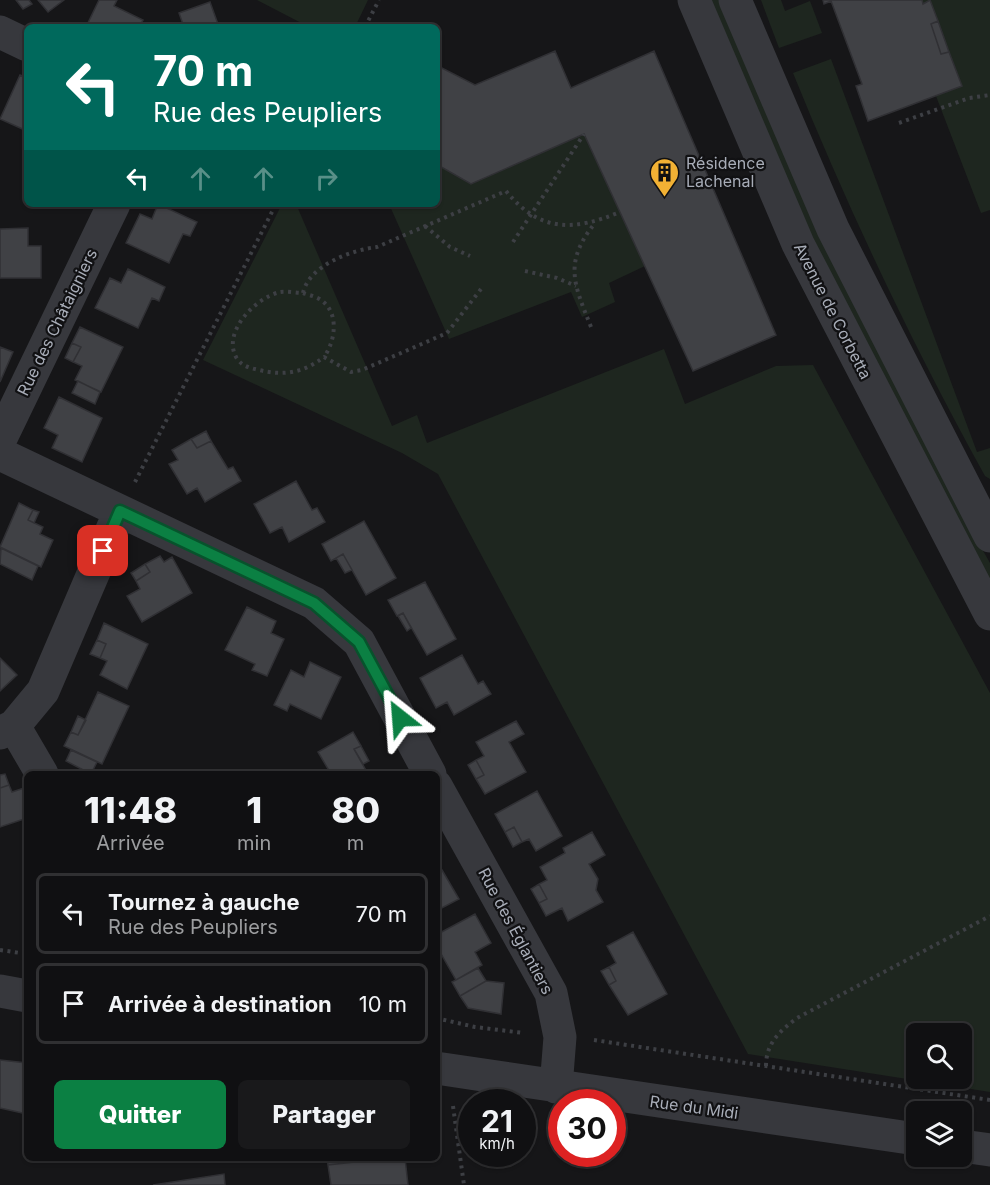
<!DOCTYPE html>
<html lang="fr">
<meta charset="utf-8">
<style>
body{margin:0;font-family:Inter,sans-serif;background:#19191b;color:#f1f3f6;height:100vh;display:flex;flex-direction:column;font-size:22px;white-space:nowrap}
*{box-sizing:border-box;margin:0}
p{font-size:20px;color:#9c9d9f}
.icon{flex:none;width:33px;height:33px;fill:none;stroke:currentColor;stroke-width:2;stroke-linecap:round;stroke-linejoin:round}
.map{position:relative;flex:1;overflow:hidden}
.details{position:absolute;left:24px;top:771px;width:416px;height:390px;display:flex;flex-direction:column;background:#101012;border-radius:9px;box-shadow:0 2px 4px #0004,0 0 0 2px #303032}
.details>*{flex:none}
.guide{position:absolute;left:24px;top:24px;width:416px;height:183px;border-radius:9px;box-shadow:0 2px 4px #0004,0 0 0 2px #303032;background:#00695c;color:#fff;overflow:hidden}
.fabs{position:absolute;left:906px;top:1023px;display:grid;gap:12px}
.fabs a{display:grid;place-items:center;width:66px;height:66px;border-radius:9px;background:#101012;box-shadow:0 2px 4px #0004,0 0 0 2px #303032;font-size:30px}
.speed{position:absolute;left:458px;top:1089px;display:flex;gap:12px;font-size:30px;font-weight:700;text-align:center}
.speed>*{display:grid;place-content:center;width:78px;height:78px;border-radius:50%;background:#101012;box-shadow:0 2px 4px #0004,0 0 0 2px #303032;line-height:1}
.speed small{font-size:15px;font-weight:400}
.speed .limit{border:9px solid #d22;background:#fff;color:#111}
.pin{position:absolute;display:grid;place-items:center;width:51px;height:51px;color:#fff;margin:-26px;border-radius:12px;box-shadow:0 3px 9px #0006}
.me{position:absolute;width:66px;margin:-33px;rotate:332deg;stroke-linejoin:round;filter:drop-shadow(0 0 4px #0008)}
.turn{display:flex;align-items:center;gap:21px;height:126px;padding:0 30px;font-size:27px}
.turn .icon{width:78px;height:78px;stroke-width:2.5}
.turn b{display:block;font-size:42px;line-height:51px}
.lanes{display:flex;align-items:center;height:57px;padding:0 30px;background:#0003;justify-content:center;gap:30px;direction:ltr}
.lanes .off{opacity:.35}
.eta{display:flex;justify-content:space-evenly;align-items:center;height:102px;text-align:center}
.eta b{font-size:36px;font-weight:800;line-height:42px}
.button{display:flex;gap:12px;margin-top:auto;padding:12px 30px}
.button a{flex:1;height:69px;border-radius:9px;background:#0b8043;color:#fff;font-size:24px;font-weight:800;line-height:69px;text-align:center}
.button a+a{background:#19191b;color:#f1f3f6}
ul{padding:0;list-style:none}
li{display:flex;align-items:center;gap:18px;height:81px;margin:0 12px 9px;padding:0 18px;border:3px solid #303032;border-radius:9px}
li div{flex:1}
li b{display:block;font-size:22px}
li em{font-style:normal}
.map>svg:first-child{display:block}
</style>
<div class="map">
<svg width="990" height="1185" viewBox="0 0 990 1185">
<rect width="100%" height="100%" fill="#161618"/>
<path fill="#1e261f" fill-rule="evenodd" d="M257 0H368L355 27H309Z
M709 0H722L969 526 990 563V593L839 304Z
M761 0H781L785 11 810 1 822 33 779 48Z
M922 0H990V210L981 213 936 96 962 86 930 1 923 4Z
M831 59 977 452 990 448V479L985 476C913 346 849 211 793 73Z
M584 134 645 266 609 283 615 302 582 317 571 292 449 339 389 204H436L437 164 471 184Z
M282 204H296L392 426 417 415 427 443 664 349 685 404 776 366 813 365 990 693V1092L748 1054 438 474 402 453 203 360ZM916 1034H962V1078H916Z"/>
<path fill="#404145" stroke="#303034" stroke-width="1.5" d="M16 0H29L32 4 23 9Z
M38 0H64L48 12Z
M99 0H117L114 6 143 20 139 27H86Z
M823 0H922L923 4 930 0 938 21 931 24 941 54 949 52 962 86 868 121 856 86 862 84 831 1 824 4Z
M210 2 219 27H184L179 13Z
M938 21 949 52 941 54 931 24Z
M555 51 571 88 654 51 776 335 693 371 584 134 471 184 436 164V65L475 85Z
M20 75 27 78V131L0 119Z
M158 204 197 222 190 236 183 234 169 263 126 243 140 214 152 219Z
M28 228V246H41V278H0V229Z
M128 269 165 287 159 301 152 298 138 328 95 308 110 278 121 283Z
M80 327 123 347 101 392 75 380 82 366 73 362 81 347 72 343Z
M72 343 81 347 73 362 65 358Z
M0 347 13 352 0 382Z
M78 381 100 392 95 404 72 393Z
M59 397 102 418 82 462 52 448 58 435 44 428Z
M206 431 211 441 197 448 191 439Z
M191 439 197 448 211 441 228 469 233 467 241 481 205 502 197 488 187 494 169 464 178 460 172 450Z
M296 481 312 510 317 508 325 522 289 542 282 527 270 533 254 504Z
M19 503 33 510 28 520 43 527 40 534 53 540 41 567 0 547Z
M33 510 39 512 34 523 28 520Z
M364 521 396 578 366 595 343 554 331 561 322 544Z
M1 548 38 566 32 580 0 564Z
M343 554 352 570 345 573 336 558Z
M160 556 164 562 172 557 192 593 142 622 127 596 140 589 136 581 150 572 145 564Z
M145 564 150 572 136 581 131 573Z
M425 582 456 639 427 655 403 613 397 616 388 600Z
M247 607 276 621 271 633 284 639 267 676 252 670 255 664 225 650Z
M403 613 411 628 407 631 398 616Z
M104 623 148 644 127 689 100 675 107 661 100 658 106 644 97 640Z
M97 640 106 644 100 658 90 654Z
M462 655 478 684 483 681 491 694 454 715 447 702 436 708 420 678Z
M0 658 17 675 0 691Z
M310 662 341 677 321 719 290 704 287 711 274 705 291 670 304 677Z
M98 692 129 706 102 764 64 746 71 732 78 735Z
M78 716 86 720 78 735 71 732Z
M516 721 524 734 509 742 526 772 485 794 476 779 484 775 476 760 484 756 476 742Z
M353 732 361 746 354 749 368 774H331L318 752Z
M361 746 369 761 363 764 354 749Z
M71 750 97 762 91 774 66 761Z
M476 760 484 775 476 779 468 765Z
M5 774 9 785 0 788V775Z
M9 785 12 792 27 787V818L0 827V788Z
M537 791 562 836 536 851 529 839 522 842 514 827 505 832 495 814Z
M514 827 522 842 513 847 505 832Z
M592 832 605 855 589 864 598 879 596 890 603 902 568 921 562 908 546 916 539 903 547 899 539 884 547 880 540 867 565 853 563 848Z
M442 870 459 899 436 911V873Z
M539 884 547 899 539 903 531 889Z
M475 914 491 943 475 952 482 965 456 980 436 945V935Z
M633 932 667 994 628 1015 609 985 616 981 609 967 616 963 607 946Z
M609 967 616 981 609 985 601 971Z
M478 968 486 981 460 996 452 982Z
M486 981 504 983 501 1014 468 1008 460 996Z
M0 1060 27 1063V1114L0 1108Z
M327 1158H363V1161L328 1165Z
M363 1158H405L408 1185H331L328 1165 363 1161Z
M224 1174 225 1185H153Z"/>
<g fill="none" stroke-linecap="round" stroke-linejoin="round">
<path stroke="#3d3f44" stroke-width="4" stroke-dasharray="3 4.5" stroke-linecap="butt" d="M365 27 379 0
M899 123 969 98 990 95
M425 226 450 247 470 256
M513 242 584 134
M525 271 557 278 576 286
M481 289 447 333 362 370 351 372 324 357C303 373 284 376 259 370 250 368 241 366 236 357 222 331 257 297 280 292 287 291 296 293 303 293 309 265 352 250 377 247L506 191C540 233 574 231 620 212
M303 293C309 295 317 297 321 300 340 313 335 342 324 357
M591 327C574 284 563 263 595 223
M135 482 276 204
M0 950 27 954
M436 1018 475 1027 524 1033
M594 1040 990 1100
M766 1066C766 1043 780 1031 797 1018L990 916
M453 1106 464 1185"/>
<path stroke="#37383d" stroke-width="33" d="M694 0 798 244 990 614
M735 0 833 229 990 536
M0 32 27 45
M0 440 114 204
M0 454 314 603 359 642 430 774
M14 726 42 774
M0 733 14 726 43 691 120 511
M436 786 551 993 560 1037 556 1087
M0 991 27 996
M436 1068 916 1139
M962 1146 990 1150"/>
</g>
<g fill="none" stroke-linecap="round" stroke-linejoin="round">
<defs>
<path id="route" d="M103 551 120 511 314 603 359 642 400 718"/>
</defs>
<use href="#route" stroke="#07532c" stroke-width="15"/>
<use href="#route" stroke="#0b8043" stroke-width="10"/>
</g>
<defs>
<symbol id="building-pin" viewBox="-11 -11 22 30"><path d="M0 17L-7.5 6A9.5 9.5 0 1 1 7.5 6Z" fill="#f2b134" stroke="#111113"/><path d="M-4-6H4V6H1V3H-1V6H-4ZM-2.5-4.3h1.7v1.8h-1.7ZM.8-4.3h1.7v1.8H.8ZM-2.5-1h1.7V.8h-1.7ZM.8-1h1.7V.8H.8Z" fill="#111"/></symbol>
</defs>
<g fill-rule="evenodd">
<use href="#building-pin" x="648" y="156" width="33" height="45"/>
</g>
<g text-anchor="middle" stroke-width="4.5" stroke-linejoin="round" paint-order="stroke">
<g font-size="16" fill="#a8adb8" stroke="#111113" text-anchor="start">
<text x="686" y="169">Résidence<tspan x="686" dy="18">Lachenal</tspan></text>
</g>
<g font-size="16" fill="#a8adb8" stroke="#111113">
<text transform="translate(833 311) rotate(63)" y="6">Avenue de Corbetta</text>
<text transform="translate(57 322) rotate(-64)" y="6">Rue des Châtaigniers</text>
<text transform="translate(516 931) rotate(62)" y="6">Rue des Églantiers</text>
<text transform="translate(694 1107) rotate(8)" y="6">Rue du Midi</text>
</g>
</g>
</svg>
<div class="fabs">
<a><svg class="icon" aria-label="search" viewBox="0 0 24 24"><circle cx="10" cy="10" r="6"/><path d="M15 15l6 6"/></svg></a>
<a><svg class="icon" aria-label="layers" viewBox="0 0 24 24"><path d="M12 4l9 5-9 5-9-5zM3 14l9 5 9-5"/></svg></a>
</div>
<div class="speed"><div>21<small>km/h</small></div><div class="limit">30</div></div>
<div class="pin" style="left:103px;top:551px;background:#d93025"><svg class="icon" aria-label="arrive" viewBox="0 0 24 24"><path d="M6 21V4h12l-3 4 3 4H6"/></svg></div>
<svg class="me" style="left:400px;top:718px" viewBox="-20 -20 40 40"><path d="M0-17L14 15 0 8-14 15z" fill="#0b8043" stroke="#fff" stroke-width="4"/></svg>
<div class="guide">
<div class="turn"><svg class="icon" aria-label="left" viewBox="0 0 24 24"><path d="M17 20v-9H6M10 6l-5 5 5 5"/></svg><div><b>70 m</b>Rue des Peupliers</div></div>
<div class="lanes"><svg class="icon" aria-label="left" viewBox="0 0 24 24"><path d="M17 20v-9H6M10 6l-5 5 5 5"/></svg><svg class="icon off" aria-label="ahead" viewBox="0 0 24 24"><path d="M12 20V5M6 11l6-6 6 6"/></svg><svg class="icon off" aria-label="ahead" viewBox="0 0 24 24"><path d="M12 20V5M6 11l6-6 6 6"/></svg><svg class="icon off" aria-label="right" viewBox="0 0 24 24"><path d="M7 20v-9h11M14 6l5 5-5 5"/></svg></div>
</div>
<section class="details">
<div class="eta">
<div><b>11:48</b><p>Arrivée</p></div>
<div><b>1</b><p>min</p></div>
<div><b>80</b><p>m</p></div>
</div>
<ul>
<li><svg class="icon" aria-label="left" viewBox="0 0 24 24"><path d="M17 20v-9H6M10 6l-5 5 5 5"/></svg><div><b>Tournez à gauche</b><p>Rue des Peupliers</p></div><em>70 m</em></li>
<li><svg class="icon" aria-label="arrive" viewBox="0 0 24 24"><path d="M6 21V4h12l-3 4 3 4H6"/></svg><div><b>Arrivée à destination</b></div><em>10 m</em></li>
</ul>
<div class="button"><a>Quitter</a><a>Partager</a></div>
</section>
</div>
